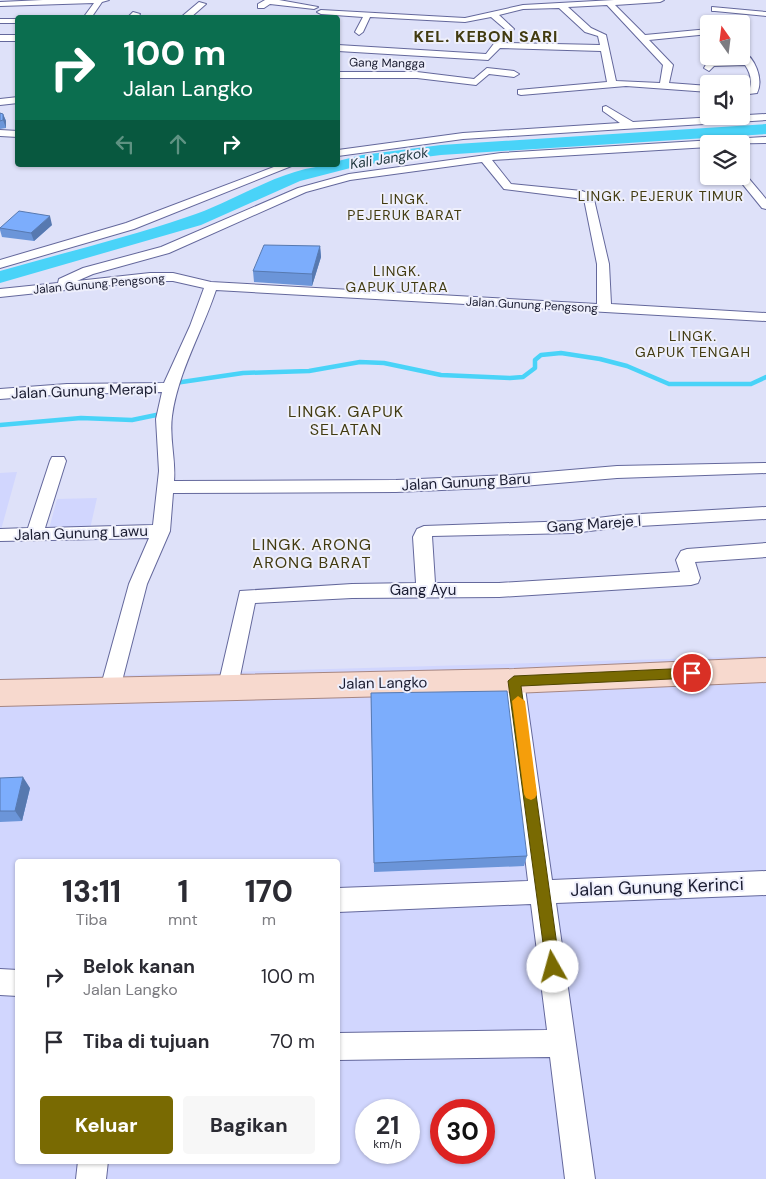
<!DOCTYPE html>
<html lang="id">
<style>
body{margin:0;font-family:"DM Sans",sans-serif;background:#f7f7f7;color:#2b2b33;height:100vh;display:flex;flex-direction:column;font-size:19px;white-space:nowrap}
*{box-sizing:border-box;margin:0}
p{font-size:16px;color:#7c7c81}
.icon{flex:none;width:28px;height:28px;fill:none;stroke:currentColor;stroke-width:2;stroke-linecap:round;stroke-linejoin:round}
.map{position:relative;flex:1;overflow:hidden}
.sheet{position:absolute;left:15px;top:859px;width:325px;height:305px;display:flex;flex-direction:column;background:#fff;border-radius:5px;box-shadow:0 1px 4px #0004}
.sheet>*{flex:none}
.guide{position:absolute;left:15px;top:15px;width:325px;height:152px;border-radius:5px;box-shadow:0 1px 4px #0004;background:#0b6e4f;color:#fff;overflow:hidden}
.needle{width:32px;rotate:346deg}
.fabs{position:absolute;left:700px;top:15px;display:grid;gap:10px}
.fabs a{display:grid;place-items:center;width:50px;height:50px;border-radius:5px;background:#fff;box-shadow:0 1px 4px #0004;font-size:25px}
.speed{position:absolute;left:355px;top:1099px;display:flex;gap:10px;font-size:25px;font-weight:700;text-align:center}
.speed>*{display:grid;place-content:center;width:65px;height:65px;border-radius:50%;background:#fff;box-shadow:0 1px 4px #0004;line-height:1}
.speed small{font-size:12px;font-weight:400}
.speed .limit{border:8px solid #d22;background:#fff;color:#111}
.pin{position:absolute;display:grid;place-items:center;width:42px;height:42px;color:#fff;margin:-21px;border:2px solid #fff;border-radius:50%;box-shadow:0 1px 5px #0007}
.me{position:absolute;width:55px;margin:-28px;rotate:353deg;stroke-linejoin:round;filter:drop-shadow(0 0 4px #0008)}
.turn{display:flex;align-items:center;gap:18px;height:105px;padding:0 25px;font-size:22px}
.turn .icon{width:65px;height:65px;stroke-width:2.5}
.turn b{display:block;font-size:35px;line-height:42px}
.lanes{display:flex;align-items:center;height:48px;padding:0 25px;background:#0003;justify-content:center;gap:25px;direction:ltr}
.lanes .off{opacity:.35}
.eta{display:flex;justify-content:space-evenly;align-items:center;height:85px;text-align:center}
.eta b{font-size:30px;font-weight:800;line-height:35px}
.action{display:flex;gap:10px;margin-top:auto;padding:10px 25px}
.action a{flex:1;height:58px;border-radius:5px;background:#796a02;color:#fff;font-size:20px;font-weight:800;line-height:58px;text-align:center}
.action a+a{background:#f7f7f7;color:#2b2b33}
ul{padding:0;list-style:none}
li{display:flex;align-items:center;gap:15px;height:65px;padding:0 25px}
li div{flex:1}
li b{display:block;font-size:19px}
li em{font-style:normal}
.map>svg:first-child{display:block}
</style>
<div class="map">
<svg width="766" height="1179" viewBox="0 0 766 1179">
<rect width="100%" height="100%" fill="#dee1f9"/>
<path fill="#d1d6fe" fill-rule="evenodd" d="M17 472 1 530 0 531V473Z
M97 498 90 529H49L57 499Z
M766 656V1179H0V679ZM18 861H338V1161H18ZM366 1110H409V1152H366ZM441 1110H484V1152H441Z"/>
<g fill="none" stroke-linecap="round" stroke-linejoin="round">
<path stroke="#49d3f8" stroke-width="4.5" d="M175 383 243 373 309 371 360 362 384 363 441 375 510 378 523 377 535 368V360L541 355 561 353 600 359 627 366 669 384H751L766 377
M0 425 81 418 132 420 161 414"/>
<path fill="#49d3f8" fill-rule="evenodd" d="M766 124V134L441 155 362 165 300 181 201 225 0 283V271C62 253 126 238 187 217 238 201 283 165 338 165V161L362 155 441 145Z"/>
<defs>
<path id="minor" d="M43 0H109L102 2 91 18H83L94 3 0 6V2Z
M265 0H279L318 7 314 9 270 4 264 8H258V4Z
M614 0H664L660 2 615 5 645 35 709 29V34L649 40 673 65 669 83 709 86V92L626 86 521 95 518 94V90L607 82 601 51 500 48 488 60 338 51V45L486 54 505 29 491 17 465 22 370 17 363 32 359 35 355 32 363 17 321 14 317 12 321 10 465 18 523 5ZM607 5 663 65 660 83 616 81 606 35 591 28 568 7ZM559 8 585 32 598 36 600 45 504 43 514 29 499 15 523 9Z
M199 2 206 4 190 18H180Z
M712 7 766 12V16L715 11H712Z
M133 12 140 14 137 18H127Z
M0 19H18V23H0Z
M0 35H18V41H0Z
M741 50C755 57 764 79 757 93L741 95V89L750 88C752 79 750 72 745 65L714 66 709 71 704 68 708 61 711 60 741 59 739 56H741Z
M487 68 514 71 519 74 514 77 489 74 476 85 417 78H338V72H417L474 79Z
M18 97V103L0 105V99Z
M606 106 633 122 766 114V120L463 139 338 156V150L463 133 620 123 603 111V107Z
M0 130 18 131V137L0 136Z
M766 137V143L709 144V147L492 160 511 184 582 191 593 195 609 264 611 304 766 313V321L216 290C202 332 178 372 172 416 169 438 176 460 174 481L396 480 511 475 617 466 766 463V473L617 478 511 487 396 492 173 493 170 531 147 584 120 689 117 695 110 698 103 695 100 689 129 584 149 538 0 541V529L28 528 50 461 52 457H64L66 461 45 528 153 525 159 471 156 419 162 392 67 394 0 399V389L67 384 164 383 190 326 204 288 173 281H150L0 297V289L58 283 59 279 83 268 161 247 298 188 349 174 501 153ZM482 162 504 189 584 199 597 264V304L211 282 173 273H150L77 281 93 274 169 253 306 192 350 180Z
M279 165H294L134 229 0 268V260L126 223Z
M741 173 745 174 766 199V209L762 208 736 176H741Z
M766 507V519L622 527 573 533 432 536 435 583H499L680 572 676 560 681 551 687 549 766 543V557L695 562 700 578 698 583 691 585 499 597 352 598 255 603 238 686 235 692 228 694 221 692 218 686 240 591 352 584 416 583 413 537 417 529 424 526 573 521 622 515Z
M514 673 521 675 524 681 552 880 766 871V895L556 903 595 1179H565L550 1057 338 1060V1033L547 1030 531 904 338 912V888L528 881 504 681 507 675Z
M0 969 18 970V996L0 995Z
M78 1161H108L106 1179H76Z"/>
<path id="primary" d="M766 658V682L514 693 0 706V680L514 669Z"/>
</defs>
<use href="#minor" stroke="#64689c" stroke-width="2"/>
<use href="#primary" stroke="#a68682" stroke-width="2"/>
<use href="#minor" fill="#fff" fill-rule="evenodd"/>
<use href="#primary" fill="#f7d9ce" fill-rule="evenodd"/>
</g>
<path fill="#6b95d9" d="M0 113 3 114 6 121V128L0 129Z
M52 225 34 241 2 237 0 230V227Z
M320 246 321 257 312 286 254 282 253 271Z
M371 693 527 856 524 866 374 872Z
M0 778 30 788 22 821 0 822Z"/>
<path fill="#5779b0" d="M3 114 6 121V128L3 120Z
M50 216 52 225 34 241 31 233Z
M320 246 321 257 312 286V274Z
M23 777 30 788 22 821 15 811Z"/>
<path fill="#7cadfc" stroke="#5779b0" d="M0 113 3 114V120L0 121Z
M19 211 50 216 31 233 0 228Z
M264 245 320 246 312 274 253 271Z
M507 691 527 856 374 863 371 693Z
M23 777 15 811H0V778Z"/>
<path fill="#796a02" stroke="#4f4501" d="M692 668 698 673 692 678 521 686 560 967 558 973 553 975 547 973 508 681 514 676Z"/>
<path fill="#f59e0b" d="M518 696 525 701 537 794 535 798 531 800 526 798 524 794 512 701Z"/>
<g text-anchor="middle" stroke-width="4" stroke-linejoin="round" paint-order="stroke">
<g font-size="12" fill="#1a1c31" stroke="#eeeffc">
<text transform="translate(387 63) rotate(1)" y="4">Gang Mangga</text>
<text transform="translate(99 284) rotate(-5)" y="4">Jalan Gunung Pengsong</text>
<text transform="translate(532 305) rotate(3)" y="4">Jalan Gunung Pengsong</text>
</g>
<g font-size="14" font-style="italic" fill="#1d343b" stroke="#eeeffc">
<text transform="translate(389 158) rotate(-9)" y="5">Kali Jangkok</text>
</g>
<g font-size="14" letter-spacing="1" fill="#423b11" stroke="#eeeffc">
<text x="661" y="201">LINGK. PEJERUK TIMUR</text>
<text x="405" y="204">LINGK.<tspan x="405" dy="16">PEJERUK BARAT</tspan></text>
<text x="397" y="276">LINGK.<tspan x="397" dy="16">GAPUK UTARA</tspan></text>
<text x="693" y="341">LINGK.<tspan x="693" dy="16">GAPUK TENGAH</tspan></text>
</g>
<g font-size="15" fill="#1a1c31" stroke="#eeeffc">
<text transform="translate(84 391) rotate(-2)" y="5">Jalan Gunung Merapi</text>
<text transform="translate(466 482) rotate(-3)" y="5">Jalan Gunung Baru</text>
<text transform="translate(594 524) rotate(-4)" y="5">Gang Mareje I</text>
<text transform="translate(81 533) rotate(-2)" y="5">Jalan Gunung Lawu</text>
<text x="423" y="595">Gang Ayu</text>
<text transform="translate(383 683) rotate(-1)" y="5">Jalan Langko</text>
</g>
<g font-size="16" font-weight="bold" letter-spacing="1" fill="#423b11" stroke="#eeeffc">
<text x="486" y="42">KEL. KEBON SARI</text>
</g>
<g font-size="16" letter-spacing="1" fill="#423b11" stroke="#eeeffc">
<text x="346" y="417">LINGK. GAPUK<tspan x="346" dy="18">SELATAN</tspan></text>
<text x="312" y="550">LINGK. ARONG<tspan x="312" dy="18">ARONG BARAT</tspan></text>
</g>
<g font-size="18" fill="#1a1c31" stroke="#eeeffc">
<text transform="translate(657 887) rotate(-2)" y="6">Jalan Gunung Kerinci</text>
</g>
</g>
</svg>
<div class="fabs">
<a><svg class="needle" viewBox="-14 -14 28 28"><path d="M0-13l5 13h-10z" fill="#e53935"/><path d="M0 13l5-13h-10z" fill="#7c7c81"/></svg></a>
<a><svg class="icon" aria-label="sound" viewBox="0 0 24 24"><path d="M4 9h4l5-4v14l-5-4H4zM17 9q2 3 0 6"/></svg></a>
<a><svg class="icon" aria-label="layers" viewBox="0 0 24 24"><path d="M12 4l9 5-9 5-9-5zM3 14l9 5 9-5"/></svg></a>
</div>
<div class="speed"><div>21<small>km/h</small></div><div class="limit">30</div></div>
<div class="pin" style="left:692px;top:673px;background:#d93025"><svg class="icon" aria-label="arrive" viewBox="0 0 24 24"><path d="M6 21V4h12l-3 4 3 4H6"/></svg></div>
<svg class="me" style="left:553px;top:967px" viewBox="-20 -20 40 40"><circle r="19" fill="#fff"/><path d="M0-13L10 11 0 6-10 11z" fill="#796a02"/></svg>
<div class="guide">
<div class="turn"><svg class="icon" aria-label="right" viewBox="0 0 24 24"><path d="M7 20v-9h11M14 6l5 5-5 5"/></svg><div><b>100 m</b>Jalan Langko</div></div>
<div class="lanes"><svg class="icon off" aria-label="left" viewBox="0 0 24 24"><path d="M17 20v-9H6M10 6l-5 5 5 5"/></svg><svg class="icon off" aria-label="ahead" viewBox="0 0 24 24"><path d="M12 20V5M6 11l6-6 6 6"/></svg><svg class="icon" aria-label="right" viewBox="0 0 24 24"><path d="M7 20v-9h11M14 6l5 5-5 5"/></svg></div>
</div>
<section class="sheet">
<div class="eta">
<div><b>13:11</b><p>Tiba</p></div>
<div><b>1</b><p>mnt</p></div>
<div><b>170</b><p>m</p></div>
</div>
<ul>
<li><svg class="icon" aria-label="right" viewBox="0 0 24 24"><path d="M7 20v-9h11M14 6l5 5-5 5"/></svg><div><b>Belok kanan</b><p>Jalan Langko</p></div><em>100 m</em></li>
<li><svg class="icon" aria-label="arrive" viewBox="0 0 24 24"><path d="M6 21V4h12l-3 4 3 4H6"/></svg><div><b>Tiba di tujuan</b></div><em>70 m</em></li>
</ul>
<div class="action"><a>Keluar</a><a>Bagikan</a></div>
</section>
</div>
